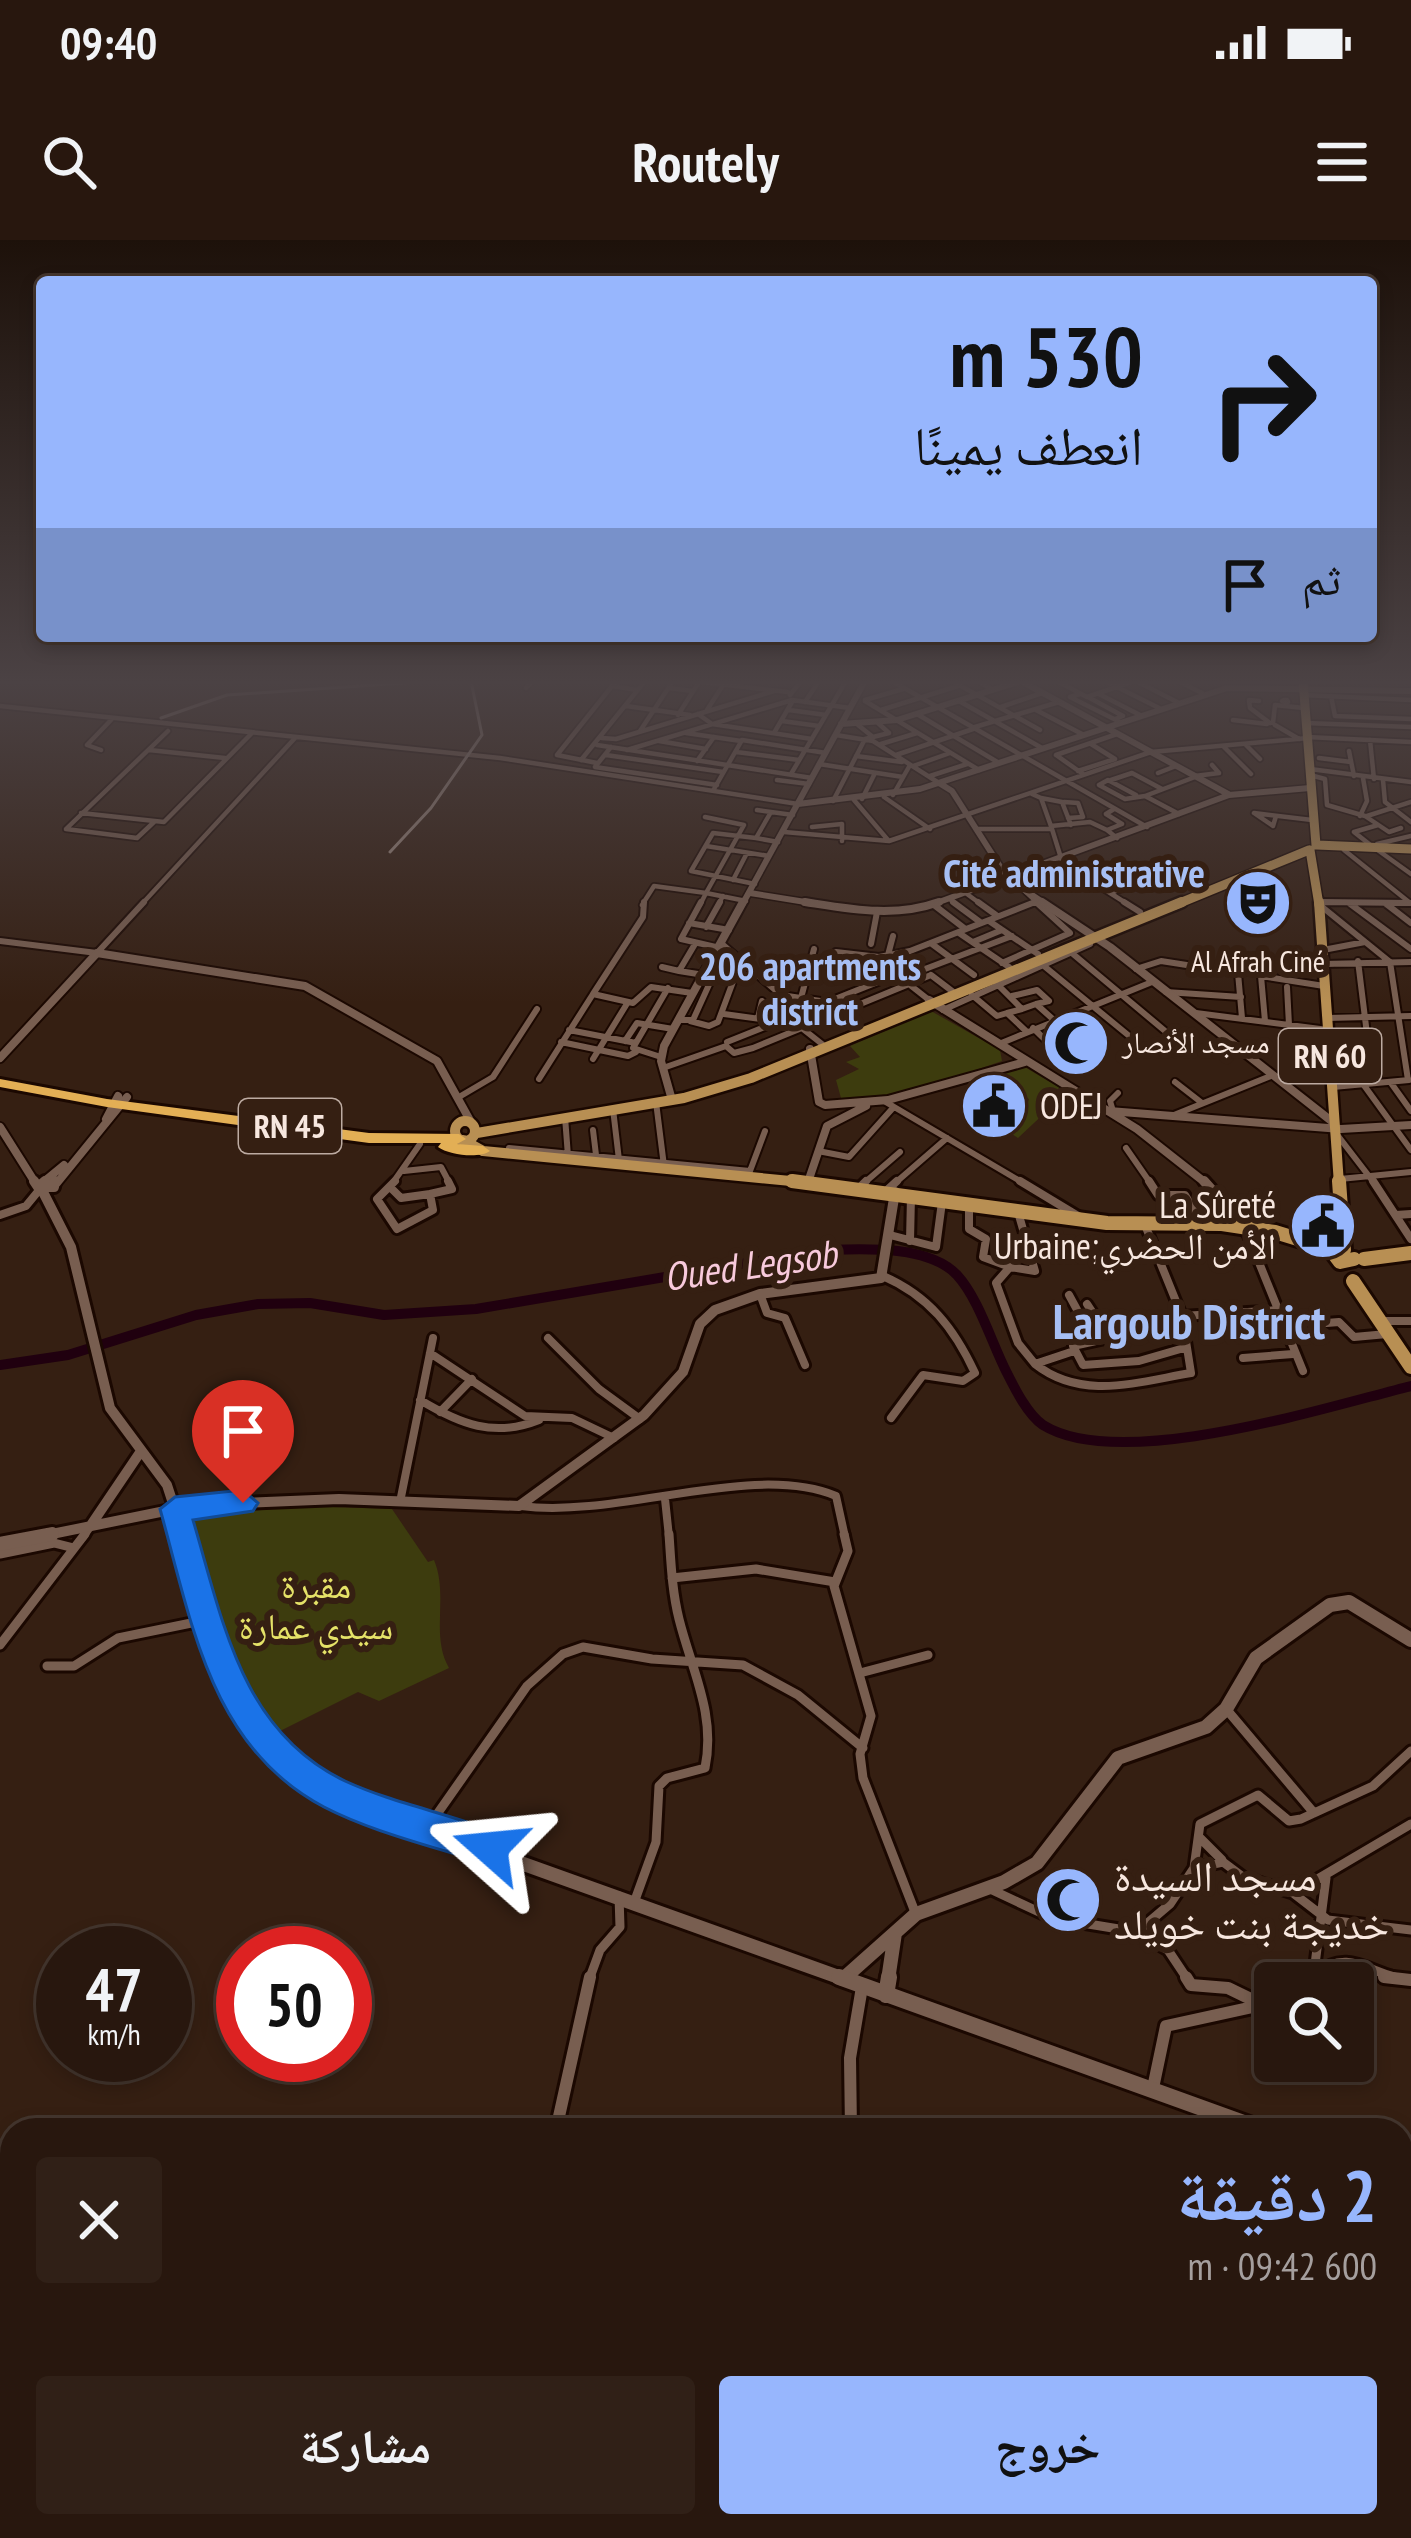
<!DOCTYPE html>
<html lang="ar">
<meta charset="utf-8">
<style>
body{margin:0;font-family:"PT Sans Narrow","Noto Naskh Arabic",sans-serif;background:#302017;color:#f1f3f6;direction:rtl;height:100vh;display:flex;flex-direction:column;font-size:45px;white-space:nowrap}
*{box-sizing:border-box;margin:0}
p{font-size:39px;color:#a59f9e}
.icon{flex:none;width:66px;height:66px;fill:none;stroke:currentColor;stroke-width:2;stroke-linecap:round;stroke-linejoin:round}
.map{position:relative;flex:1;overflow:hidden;direction:ltr}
.details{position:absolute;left:0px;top:1878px;width:1413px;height:420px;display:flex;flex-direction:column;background:#28170e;border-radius:36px 36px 0 0;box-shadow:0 6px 18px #0003,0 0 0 3px #44362e;direction:rtl}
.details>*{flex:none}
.guide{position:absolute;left:36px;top:36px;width:1341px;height:366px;border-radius:12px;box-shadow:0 6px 18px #0003,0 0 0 3px #44362e;direction:rtl;background:#97b6fd;color:#111;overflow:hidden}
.tools{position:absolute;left:1254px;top:1722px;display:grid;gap:24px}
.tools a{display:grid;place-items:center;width:120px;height:120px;border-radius:12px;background:#28170e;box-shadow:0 6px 18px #0003,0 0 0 3px #44362e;font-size:60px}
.speed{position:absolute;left:36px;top:1686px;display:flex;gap:24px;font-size:60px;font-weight:700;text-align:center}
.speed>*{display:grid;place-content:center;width:156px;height:156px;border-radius:50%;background:#28170e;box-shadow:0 6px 18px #0003,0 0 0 3px #44362e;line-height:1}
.speed small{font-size:30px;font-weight:400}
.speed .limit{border:18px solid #d22;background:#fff;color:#111}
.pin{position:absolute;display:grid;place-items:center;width:102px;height:102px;color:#fff;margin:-123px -51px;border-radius:50% 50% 50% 0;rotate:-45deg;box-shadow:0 0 12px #0007}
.pin .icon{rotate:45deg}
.me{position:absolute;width:132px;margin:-66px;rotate:288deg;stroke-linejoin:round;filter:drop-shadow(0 0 9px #0008)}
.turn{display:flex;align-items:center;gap:42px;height:252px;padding:0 36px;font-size:54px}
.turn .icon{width:156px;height:156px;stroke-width:2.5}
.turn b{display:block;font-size:84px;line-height:102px}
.then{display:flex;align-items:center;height:114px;padding:0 36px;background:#0003;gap:24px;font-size:45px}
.round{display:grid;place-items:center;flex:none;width:126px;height:126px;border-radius:12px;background:#302017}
.summary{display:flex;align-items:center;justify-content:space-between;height:204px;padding:0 36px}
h1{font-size:72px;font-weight:700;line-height:90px;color:#97b6fd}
.primary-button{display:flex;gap:24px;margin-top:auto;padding:24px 36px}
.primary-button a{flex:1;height:138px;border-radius:12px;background:#97b6fd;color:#111;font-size:48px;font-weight:700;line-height:138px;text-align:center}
.primary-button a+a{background:#302017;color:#f1f3f6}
.status{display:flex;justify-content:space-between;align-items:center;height:84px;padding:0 60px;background:#28170e;direction:ltr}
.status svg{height:33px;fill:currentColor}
header{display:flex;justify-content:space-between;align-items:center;height:156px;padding:0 36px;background:#28170e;font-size:54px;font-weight:700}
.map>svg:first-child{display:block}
</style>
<div class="status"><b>09:40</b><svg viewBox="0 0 49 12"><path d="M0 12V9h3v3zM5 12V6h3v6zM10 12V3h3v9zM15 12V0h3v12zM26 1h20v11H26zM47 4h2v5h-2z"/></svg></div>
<header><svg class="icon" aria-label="menu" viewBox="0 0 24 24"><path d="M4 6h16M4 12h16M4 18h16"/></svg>Routely<svg class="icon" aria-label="search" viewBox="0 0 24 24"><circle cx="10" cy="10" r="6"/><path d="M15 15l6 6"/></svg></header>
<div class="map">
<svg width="1411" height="2298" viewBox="0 0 1411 2298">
<rect width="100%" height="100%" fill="#351f12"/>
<path fill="#3d3c0e" d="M931 771 1000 810 1002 821 891 859 841 858 836 840 859 829 846 822 860 817 850 806Z
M1023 826 1067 852 1018 898 1000 886 1025 870 1029 859 989 836Z
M304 1266 392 1269 428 1322 434 1320C449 1356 430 1395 449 1428L379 1461 358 1452 274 1494 232 1430 187 1277Z"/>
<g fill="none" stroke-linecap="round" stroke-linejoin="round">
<path stroke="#20000f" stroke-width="10" d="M0 1125 68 1115 196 1075 258 1064 310 1063 384 1075 476 1069 824 1010C861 1009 928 1004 957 1035 979 1059 992 1104 1007 1133 1015 1149 1028 1175 1043 1185 1120 1233 1326 1167 1411 1146"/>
<defs>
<path id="street-far4" d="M693 441 788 452
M892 441 1147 587
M952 441 1040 490
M978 441 993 450
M1057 441 1087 457 1134 441
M1105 441 1159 468
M1136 441 1177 462
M1178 441 1202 453
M613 446 637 450
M526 448 533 441
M669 448 693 451
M1080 454 1070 457 1120 482
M1099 454 1140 475
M790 455 801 441
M1303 455 1411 460
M1331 456 1335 476 1411 479
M1088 457 1123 476 1115 479
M865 460 903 449
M1284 460H1287L1288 462 1282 461Z
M865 461 979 530
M959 461 1042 508
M1259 461 1249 460 1250 468 1270 483
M805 462 817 444
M0 466 500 518 798 564
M626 466 690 475
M1001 467 1042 453
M707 470 725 442
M789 470 826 475
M881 470 958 446
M1036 470 1082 494
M698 474 712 484 812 499
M917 474 999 523
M678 475 699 442
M1233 480 1267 484
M782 481 819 486
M1273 483 1275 465 1304 468
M1306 483 1411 487
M1275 485 1299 499
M975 487 1059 462
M640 491 673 441
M686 493 741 501
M774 493 792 462
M836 495 873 501 939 543
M873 497 889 493 878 483
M1307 497 1411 502
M602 498 616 499 774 451
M742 500 826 513
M1370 500 1374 539
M659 501 706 509
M881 504 917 493
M597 505 812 538
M1246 505 1260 519
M1223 506 1251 534
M611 507 595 527 717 545
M101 510 87 505 111 480
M149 510 225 518
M627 510 792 460 850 468
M1349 511 1354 536
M736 512 799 520
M606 515 723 532
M896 515 973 489
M856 516 902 522
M1319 518 1351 522
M581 520 645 441
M697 521 714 497
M597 523 557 515 616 441
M819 524 903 537
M913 526 950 513
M1310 529 1411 542
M1078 531 1115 519 1091 504
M1158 533 1176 526
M791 534 846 441
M1083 534 1056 515 1117 494
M1310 535 1325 539 1327 565 1365 576 1389 592 1401 588
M930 536 967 524
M1195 536 1219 533 1212 525
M777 540 809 544
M1111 540 1132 533 1162 549
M1383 540 1385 562 1411 582
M714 549 742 500
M893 555 910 525
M1136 555 1108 540 1099 545 1125 559 1145 556
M884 557 930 589
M1041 558 1062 562 1071 585
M862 559 875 533
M854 560 888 600
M833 561 865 499 873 497 858 485
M1064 562 1078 563 1083 577 1068 578
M1114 569 1106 574 1122 584 1107 590 1117 598
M757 570 793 575
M771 572 756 598 778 602
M81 573 164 582 251 494
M1179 574 1145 556 1195 537
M1276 576 1273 586 1254 573 1312 580
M1360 576 1367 561 1363 538
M1367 576 1411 562
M705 577 744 585 706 653 746 661
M154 582 137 598 66 589 168 491
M1051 586 1090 582 1107 590
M812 587 842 584V601
M976 589H1052L1041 558 1032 554
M1052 589 1061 618
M784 592 889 601 1151 512 1308 498
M1377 604 1411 596
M706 606 769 616
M1373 607 1354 592 1378 585
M1344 610 1409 662
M1379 611 1411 634
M1058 620 1129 665
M733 640 747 613
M755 644 691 631 713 593 756 598
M1026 652 1040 665
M1111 653 1129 646
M967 654 982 665
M951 660 957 665
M1320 662 1411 663
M141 665 295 498
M642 665 654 646 706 653 700 665
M718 665 723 656
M1027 665 1039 660"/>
<path id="street-far3" d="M644 662 643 677 593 754 633 763 651 747 692 753
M701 662 681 699 720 708
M953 662 980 682
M978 662 996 675
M1124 662 1140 672
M1320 662 1411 663
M1349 663 1411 709
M1385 663 1411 683
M934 665 964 688
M1321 666 1390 722 1408 840
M989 681 1038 714
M689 683 729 690
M706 687 720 662
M959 693 1009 727
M0 701 97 713 144 662
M973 702 1002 690
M695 704 679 731 704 735
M722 704 781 755 827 762
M871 704 877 672
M932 704 974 735
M1323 710 1365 702
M1073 714 1177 801
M888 715 893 696
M811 721 879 728V717L910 711 1035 662
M1358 721 1373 843
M1002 723 1070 693 1036 662
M1324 724 1411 722
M1044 726 1128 795
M662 727 679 731
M1136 729 1161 721 1238 733 1242 778
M931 735 952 751
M828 736 836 712 879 717
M997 744 1022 769 1007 773 1027 792
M910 745 929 760
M1287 747 1289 785
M1166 752 1241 757
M781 755 784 780
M972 755 997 776 1007 773
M1012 756 1037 750 1049 761 1036 764
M801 758 814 709
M1022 769 1036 764 1055 781
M943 770 1090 704
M1196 773 1328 790
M724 774 775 781
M758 778 762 761
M789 778 822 804
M1327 778 1411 776
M678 780H693L717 727
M690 781 709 786 718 782 734 739
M1060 781 1091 808
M1265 781 1261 736 1324 746
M1033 788 1057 811
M569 790 636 803
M625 801 637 783 673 789
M561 802 628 816 636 812
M727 802 918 726 925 729 1012 696
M999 804 1152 742
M661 817 633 808 668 748
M593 819 628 762
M663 828 726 806 734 813 753 808 931 735
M539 839 593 754
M1175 842 1202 863
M1391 843 1411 871
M1363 844 1411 910
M1333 847 1409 840
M459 857 493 837 537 769
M884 861 1025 944
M656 862 664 926
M613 869 619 920
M1113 871 1110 861 1118 853
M1174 875 1273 835
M565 877 568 916
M593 890 596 915
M1335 892 1375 944
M509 908 750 931 748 937
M1126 908 1151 944
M818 911 849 917 892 869
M404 931 441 927 450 944
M750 931 765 891
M1340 939 1411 932
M392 944 420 904
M863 944 900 912
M894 944 947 898"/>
<path id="street-far2" d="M395 941 377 959 397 989 433 970 430 954 452 949 448 941
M1020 941 1083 979
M1149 941 1158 955H1185L1201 981
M1373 941 1411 999
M860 947 866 941
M392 949 401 958 430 954
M886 951 897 941
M969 965V989L986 999 983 1017 1010 1027
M1018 972 1035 1031 1010 1027 996 1043 1018 1103 1035 1124 1074 1111
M0 975 26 966 40 949
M1396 975 1411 974
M1245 988 1303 1131
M890 995 936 1007 942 962
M910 1001 911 956
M883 1036C929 1056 954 1088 975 1133L963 1141 923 1135 891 1178
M760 1054 767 1073 785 1078 805 1125
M1069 1055 1093 1099
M1087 1064 1108 1096
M1182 1076 1280 1070
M1382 1081H1411
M1183 1082 1073 1106 1083 1125 1139 1121 1184 1108
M1289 1095 1313 1094 1314 1084 1339 1082 1354 1097 1387 1094
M548 1098 599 1149 640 1179
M430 1113 525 1176 572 1178 614 1198
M1243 1118 1293 1114
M1035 1124C1082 1161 1137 1142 1191 1133L1182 1076 1145 985
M420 1160C460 1184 494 1198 539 1180
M440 1172 472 1139
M665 1259 669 1297
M400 1262 433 1098
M521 1266C619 1279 752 1221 836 1256L845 1297
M83 1297 90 1287"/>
<path id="street-far1" d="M844 1294 848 1311 834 1346 871 1476 860 1514 863 1538 915 1672
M0 1314 54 1303 74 1308
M672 1338 756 1329 835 1342
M0 1405 85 1294
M47 1426H74L118 1398 206 1380
M860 1433 928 1415
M1227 1470 1314 1573
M428 1587 527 1446 563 1414 583 1407 652 1419 743 1425 798 1455 863 1508
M1199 1597 1222 1620
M1194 1628 1200 1584 1258 1555 1289 1581 1301 1579 1373 1546 1411 1511
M990 1649 1052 1678 1137 1692 1170 1664 1194 1628 1223 1622 1243 1637 1293 1653 1328 1680 1411 1690
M1294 1653 1411 1584
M635 1660 656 1602 659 1546 667 1538 705 1528C716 1474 692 1431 679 1379 672 1351 671 1323 669 1294
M1137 1692 1168 1710 1188 1740
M1315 1735C1350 1704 1375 1739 1411 1740
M589 1740 600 1710 620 1687 619 1656
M1313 1740 1326 1638"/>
<path id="street" d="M1186 1737 1191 1745 1228 1748 1263 1765 1275 1763
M1384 1737 1411 1740
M1313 1743 1314 1737
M1153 1848 1166 1786 1262 1765
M556 1890 590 1737
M851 1890 850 1818 862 1747
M978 2286 985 2298
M506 2298 507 2286
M1408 2298 1411 2273"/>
<path id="secondary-far4" d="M1021 441 1228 554
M841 484 897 480 1021 441
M939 543 952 551 1008 639 1047 665
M798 564 920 549 1227 448 1411 451
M750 653 824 665
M742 665 865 441
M931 665 1229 555 1310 548"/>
<path id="secondary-far3" d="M805 662C850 669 895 678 939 662
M1042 662 1110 707 1334 883
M929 760 1137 889 1207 944
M810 809 819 862 825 865 888 860 1025 822
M0 818 97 713 305 746 437 821 472 884
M672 860 661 821 664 806 743 662
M1109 871 1341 889 1411 885
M106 879 118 856
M0 887 36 944
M47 939 54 944
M47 939 64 925
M808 942 827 886 866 866
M57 943 127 857
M41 944 47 939"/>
<path id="secondary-far2" d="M34 941 38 947
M45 941 38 947H54L55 941
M1204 941 1245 987
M42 950 71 1007 110 1168 167 1245 184 1297
M91 1285 141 1211
M37 1297 175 1269 243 1263 339 1259 519 1266 644 1175 683 1132 700 1084 715 1070 760 1054 881 1038 895 952"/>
<path id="secondary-far1" d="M183 1294C223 1425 230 1494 359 1565L847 1740
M0 1304 52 1294
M843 1739 916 1674 1004 1642 1037 1623 1118 1518 1206 1487 1226 1469 1256 1418 1330 1365 1349 1362 1411 1400
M888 1740 895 1693"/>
<path id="secondary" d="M839 1737 1263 1890
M886 1755 889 1737
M1401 1942 1411 1945
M1286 2298 1288 2286"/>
<path id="primary-far2" d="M1303 441 1316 605
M1317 605 1411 609
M1310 610 1319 665
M1175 665 1309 610"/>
<path id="primary-far1" d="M1319 662 1339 944
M455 891a10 10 0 1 1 20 0a10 10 0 1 1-20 0Z
M477 893 684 858 751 838 1182 662
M463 900 483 911 822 944"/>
<path id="primary" d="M792 941 1107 983 1222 984 1275 992 1337 1011
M1339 941 1344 1010
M1341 1010 1334 1014 1340 1022 1354 1019
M1364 1019 1411 1013
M1353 1041 1411 1127"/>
<path id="highway" d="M0 839 107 859 369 893 459 894 466 899 457 904 483 906 490 911C479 919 449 915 438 907L441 903H369L107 867 0 847Z"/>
</defs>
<use href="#street-far4" stroke="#1b0801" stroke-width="8"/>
<use href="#street-far3" stroke="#1b0801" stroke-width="10"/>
<use href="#street-far2" stroke="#1b0801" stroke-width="14"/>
<use href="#street-far1" stroke="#1b0801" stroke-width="15"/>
<use href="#street" stroke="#1b0801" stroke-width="18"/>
<use href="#secondary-far4" stroke="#1b0801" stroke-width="9"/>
<use href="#secondary-far3" stroke="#1b0801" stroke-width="12"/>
<use href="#secondary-far2" stroke="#1b0801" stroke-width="16"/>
<use href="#secondary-far1" stroke="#1b0801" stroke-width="20"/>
<use href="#secondary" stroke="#1b0801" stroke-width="22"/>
<use href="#primary-far2" stroke="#1b0801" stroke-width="12"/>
<use href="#primary-far1" stroke="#1b0801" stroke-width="15"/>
<use href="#primary" stroke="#1b0801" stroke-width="20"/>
<use href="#highway" stroke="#1b0801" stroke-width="6"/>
<use href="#street-far4" stroke="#785e50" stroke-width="4.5"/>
<use href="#street-far3" stroke="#785e50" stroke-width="6"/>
<use href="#street-far2" stroke="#785e50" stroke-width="8"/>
<use href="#street-far1" stroke="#785e50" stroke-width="9"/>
<use href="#street" stroke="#785e50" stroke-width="12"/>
<use href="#secondary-far4" stroke="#785e50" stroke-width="6"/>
<use href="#secondary-far3" stroke="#785e50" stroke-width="8"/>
<use href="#secondary-far2" stroke="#785e50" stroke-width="10"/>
<use href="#secondary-far1" stroke="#785e50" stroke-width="14"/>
<use href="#secondary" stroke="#785e50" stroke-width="16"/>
<use href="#primary-far2" stroke="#b88f53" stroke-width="9"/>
<use href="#primary-far1" stroke="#b88f53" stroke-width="10"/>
<use href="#primary" stroke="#b88f53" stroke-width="14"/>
<use href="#highway" fill="#e3af55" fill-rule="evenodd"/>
<path stroke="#9b887e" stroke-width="3" d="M161 478 227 455 432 441
M390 612 431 568 482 495 471 441"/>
</g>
<linearGradient id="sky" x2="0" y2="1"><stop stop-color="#1d110a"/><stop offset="0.58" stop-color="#4b4244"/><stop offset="1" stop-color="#4b4244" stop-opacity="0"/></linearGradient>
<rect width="1411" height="763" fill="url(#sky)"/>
<path fill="#1a73e8" stroke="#114b97" stroke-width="3" d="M243 1250 258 1263 253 1271 193 1280C223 1381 241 1491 345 1541 395 1564 452 1574 503 1595L508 1608 503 1620 490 1625C436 1607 374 1593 324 1567 210 1507 192 1383 160 1269L175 1257Z"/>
<defs>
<symbol id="theatre-disc" viewBox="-11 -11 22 22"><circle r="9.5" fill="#97b6fd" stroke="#351f12"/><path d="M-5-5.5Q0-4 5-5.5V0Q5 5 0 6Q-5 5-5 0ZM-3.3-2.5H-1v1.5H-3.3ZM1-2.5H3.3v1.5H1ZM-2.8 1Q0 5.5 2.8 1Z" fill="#111"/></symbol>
<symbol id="mosque-disc" viewBox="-11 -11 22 22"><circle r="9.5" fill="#97b6fd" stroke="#351f12"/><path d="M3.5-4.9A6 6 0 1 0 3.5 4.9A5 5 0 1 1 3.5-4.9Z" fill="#111"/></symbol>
<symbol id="civic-disc" viewBox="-11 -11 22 22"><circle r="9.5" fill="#97b6fd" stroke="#351f12"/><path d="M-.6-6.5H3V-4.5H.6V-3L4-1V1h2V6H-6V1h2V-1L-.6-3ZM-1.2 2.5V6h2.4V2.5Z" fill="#111"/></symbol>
</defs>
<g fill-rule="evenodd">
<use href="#theatre-disc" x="1220" y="625" width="76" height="76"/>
<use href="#mosque-disc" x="1038" y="765" width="76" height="76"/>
<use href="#civic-disc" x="956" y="828" width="76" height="76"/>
<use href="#civic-disc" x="1285" y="948" width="76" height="76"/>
<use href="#mosque-disc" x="1030" y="1622" width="76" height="76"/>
</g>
<g text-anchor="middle" stroke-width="12" stroke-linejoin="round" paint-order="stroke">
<g font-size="30" fill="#f7e7df" stroke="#351f12">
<text x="1258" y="732">Al Afrah Ciné</text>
<text x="1122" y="813" text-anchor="start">مسجد الأنصار</text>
</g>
<g fill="#351f12" stroke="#bdaba2" stroke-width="3">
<rect x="1279" y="789" width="102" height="54" rx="9"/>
<rect x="239" y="859" width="102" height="54" rx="9"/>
</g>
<g font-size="33" font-weight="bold" fill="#f7e7df">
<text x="1330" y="828">RN 60</text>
<text x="290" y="898">RN 45</text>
</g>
<g font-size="36" fill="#f7e7df" stroke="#351f12" text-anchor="start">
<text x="1040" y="879">ODEJ</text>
<text x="1276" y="978" text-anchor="end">La Sûreté<tspan x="1276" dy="41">Urbaine;الأمن الحضري</tspan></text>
</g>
<g font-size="36" fill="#e5e268" stroke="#351f12">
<text x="316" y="1358">مقبرة<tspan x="316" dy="41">سيدي عمارة</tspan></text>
</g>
<g font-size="39" font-weight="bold" fill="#a7bff4" stroke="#351f12">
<text x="1074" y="647">Cité administrative</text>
<text x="810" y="740">206 apartments<tspan x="810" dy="45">district</tspan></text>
</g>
<g font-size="39" font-style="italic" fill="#f8cadc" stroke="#351f12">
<text transform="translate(750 1025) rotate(-8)" y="14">Oued Legsob</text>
</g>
<g font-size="42" fill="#f7e7df" stroke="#351f12" text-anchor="start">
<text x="1114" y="1651">مسجد السيدة<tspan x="1114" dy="48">خديجة بنت خويلد</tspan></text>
</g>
<g font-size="48" font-weight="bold" fill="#a7bff4" stroke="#351f12">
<text x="1189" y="1099">Largoub District</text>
</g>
</g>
</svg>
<div class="tools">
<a><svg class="icon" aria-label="search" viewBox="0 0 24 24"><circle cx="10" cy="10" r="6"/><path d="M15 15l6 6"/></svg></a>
</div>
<div class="speed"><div>47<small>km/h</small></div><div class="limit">50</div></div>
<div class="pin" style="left:243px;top:1263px;background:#d93025"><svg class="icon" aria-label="arrive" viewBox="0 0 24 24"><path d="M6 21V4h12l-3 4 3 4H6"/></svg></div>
<svg class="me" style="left:490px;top:1608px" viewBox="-20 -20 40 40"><path d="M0-17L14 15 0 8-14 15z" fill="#1a73e8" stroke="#fff" stroke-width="4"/></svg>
<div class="guide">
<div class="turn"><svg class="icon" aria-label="right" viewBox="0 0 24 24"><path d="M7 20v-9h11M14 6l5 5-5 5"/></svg><div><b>530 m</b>انعطف يمينًا</div></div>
<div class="then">ثم<svg class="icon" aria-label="arrive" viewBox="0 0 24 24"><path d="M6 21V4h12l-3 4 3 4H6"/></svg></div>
</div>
<section class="details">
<div class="summary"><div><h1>2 دقيقة</h1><p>600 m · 09:42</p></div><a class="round"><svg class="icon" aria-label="close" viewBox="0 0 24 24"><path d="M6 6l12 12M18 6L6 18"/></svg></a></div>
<div class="primary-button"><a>خروج</a><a>مشاركة</a></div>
</section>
</div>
